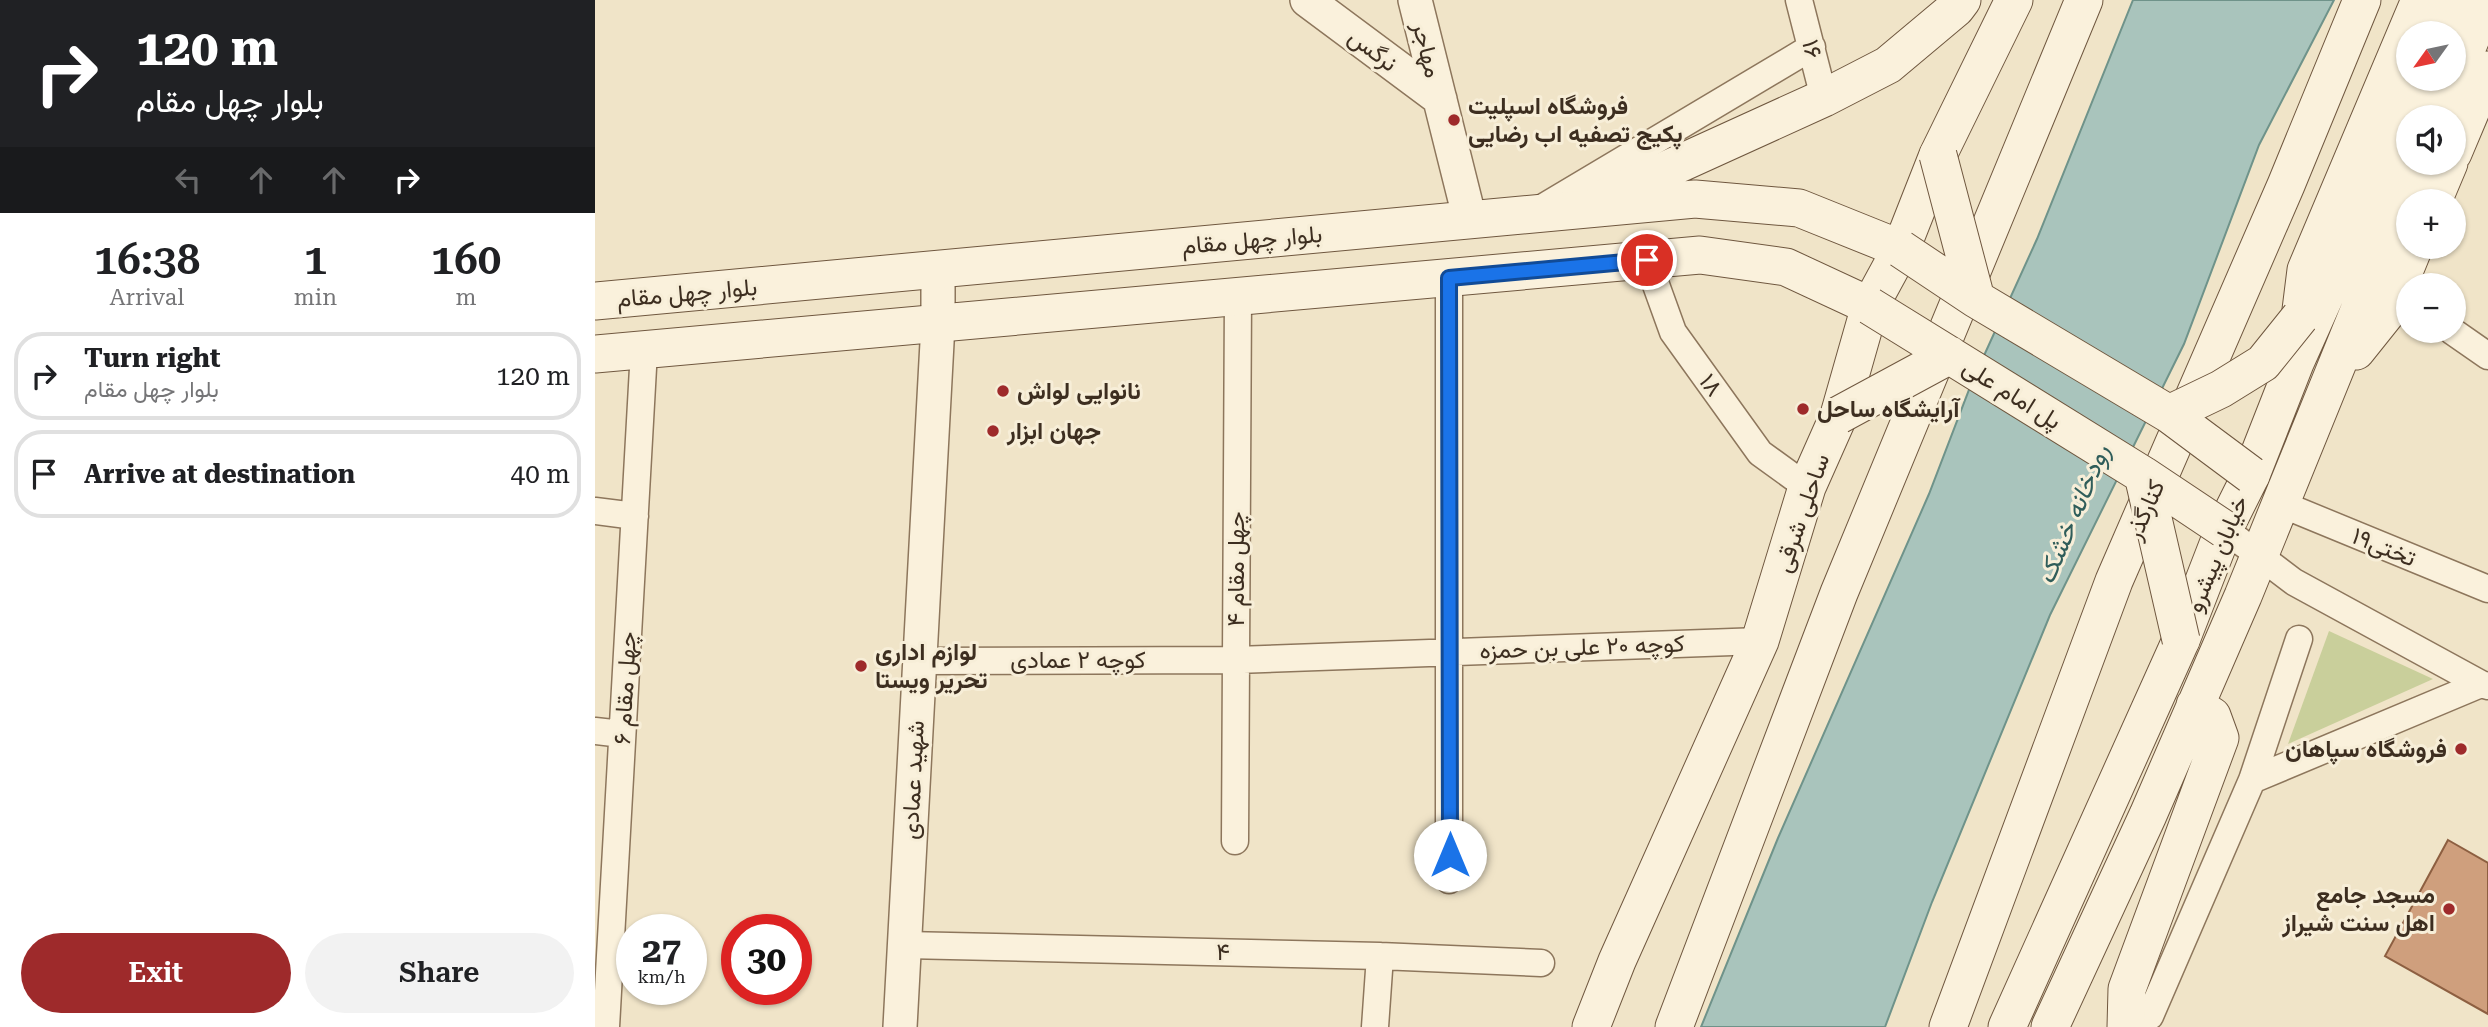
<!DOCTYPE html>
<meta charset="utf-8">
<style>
body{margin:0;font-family:"Roboto Serif",Vazirmatn,serif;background:#f2f2f2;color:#202124;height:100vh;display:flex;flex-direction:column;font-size:26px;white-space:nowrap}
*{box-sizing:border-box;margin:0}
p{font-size:23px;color:#757577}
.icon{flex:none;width:38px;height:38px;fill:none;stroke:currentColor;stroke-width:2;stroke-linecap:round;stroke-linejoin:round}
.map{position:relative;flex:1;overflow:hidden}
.drawer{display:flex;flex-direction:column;background:#fff;width:595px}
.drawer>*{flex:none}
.top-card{background:#202124;color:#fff;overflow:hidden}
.needle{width:46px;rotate:237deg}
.buttons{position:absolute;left:1801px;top:21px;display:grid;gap:14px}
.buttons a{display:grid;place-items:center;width:70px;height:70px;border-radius:50%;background:#fff;box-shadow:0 2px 5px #0004;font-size:35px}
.speed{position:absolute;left:21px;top:914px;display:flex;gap:14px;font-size:35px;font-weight:700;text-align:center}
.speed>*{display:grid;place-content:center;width:91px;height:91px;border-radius:50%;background:#fff;box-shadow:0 2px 5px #0004;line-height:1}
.speed small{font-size:18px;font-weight:400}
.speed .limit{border:10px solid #d22;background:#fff;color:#111}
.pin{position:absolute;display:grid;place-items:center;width:60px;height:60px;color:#fff;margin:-30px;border:4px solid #fff;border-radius:50%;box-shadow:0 2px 7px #0007}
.me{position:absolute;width:77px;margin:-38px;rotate:0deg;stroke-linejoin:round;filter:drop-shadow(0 0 5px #0008)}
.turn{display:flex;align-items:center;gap:24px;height:147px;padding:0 21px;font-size:32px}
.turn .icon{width:91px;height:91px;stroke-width:2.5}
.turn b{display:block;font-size:49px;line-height:60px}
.lanes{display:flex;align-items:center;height:66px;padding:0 21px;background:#0003;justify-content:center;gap:35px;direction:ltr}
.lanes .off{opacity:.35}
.eta{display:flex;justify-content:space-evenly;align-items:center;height:119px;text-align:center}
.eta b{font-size:42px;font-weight:600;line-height:49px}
.cta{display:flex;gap:14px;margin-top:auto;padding:14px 21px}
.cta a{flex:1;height:80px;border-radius:42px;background:#9e2a2b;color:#fff;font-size:28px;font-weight:600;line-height:80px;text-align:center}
.cta a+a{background:#f2f2f2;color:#202124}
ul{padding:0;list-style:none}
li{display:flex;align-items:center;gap:21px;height:88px;margin:0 14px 10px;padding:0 7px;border:4px solid #e0e0e0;border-radius:28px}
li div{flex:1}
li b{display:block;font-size:26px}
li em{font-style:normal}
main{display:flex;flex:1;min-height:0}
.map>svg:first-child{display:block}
</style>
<main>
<section class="drawer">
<div class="top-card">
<div class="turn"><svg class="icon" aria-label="right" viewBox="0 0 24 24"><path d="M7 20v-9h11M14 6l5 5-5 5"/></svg><div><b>120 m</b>بلوار چهل مقام</div></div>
<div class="lanes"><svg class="icon off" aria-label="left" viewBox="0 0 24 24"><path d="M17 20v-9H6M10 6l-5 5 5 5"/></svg><svg class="icon off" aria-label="ahead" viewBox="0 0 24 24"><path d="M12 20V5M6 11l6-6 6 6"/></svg><svg class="icon off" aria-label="ahead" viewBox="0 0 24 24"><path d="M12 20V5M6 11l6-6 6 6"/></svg><svg class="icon" aria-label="right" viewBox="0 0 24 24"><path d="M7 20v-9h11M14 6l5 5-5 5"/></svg></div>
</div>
<div class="eta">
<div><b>16:38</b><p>Arrival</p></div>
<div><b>1</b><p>min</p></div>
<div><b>160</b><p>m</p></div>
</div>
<ul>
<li><svg class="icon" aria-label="right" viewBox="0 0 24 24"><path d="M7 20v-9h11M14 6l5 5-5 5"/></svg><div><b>Turn right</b><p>بلوار چهل مقام</p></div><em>120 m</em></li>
<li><svg class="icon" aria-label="arrive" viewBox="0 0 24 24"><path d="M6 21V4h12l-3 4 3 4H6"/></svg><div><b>Arrive at destination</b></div><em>40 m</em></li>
</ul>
<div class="cta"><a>Exit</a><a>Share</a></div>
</section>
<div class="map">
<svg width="1893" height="1027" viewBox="0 0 1893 1027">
<rect width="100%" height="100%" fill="#f0e4c8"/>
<path fill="#c9cf9b" d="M1734 631 1838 679 1693 744Z"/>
<path fill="#a9c4bc" stroke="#6f938a" stroke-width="2" d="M1538 0H1739L1664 145 1589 344 1455 615 1337 902 1290 1027H1106L1183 838 1334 494 1377 382 1442 239Z"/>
<path fill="#cf9f7d" stroke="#8d5f41" stroke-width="2" d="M1853 840 1893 863V1014L1790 956Z"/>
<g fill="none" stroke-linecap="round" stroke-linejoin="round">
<defs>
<path id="minor" d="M1204 0 1229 98
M942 211 1217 47
M1052 260 1078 332 1165 453 1212 487
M854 278V880
M1857 331 1893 356
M1686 504 1893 589
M0 511 40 516
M1629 529 1699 582 1886 684 1893 686
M325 661 641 660 1165 641
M0 731 27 734
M1657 780 1886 684
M640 841 643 296
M310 945 785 956 946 963
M1555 1016 1657 780 1704 639
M11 1027 49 350
M780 1027 785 956"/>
<path id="tertiary" d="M712 0 845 99
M820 0 875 220
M305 1027 343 324V269"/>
<path id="secondary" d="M1847 33 1862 0
M1843 117 1892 0
M1858 153 1893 70
M1009 198 1229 98 1293 65 1361 8 1367 0
M1838 201 1854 163
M0 301 1100 199 1204 208 1306 249
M1704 326 1711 270 1825 0
M1761 351 1793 311 1819 247
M0 354 1105 255 1191 267 1275 306
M996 1027 1022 961 1165 641 1212 487 1244 415 1275 306 1306 249 1343 155 1419 0
M1079 1027 1244 593 1489 0
M1353 1027 1519 581 1691 185 1767 0
M1412 1027 1586 640 1629 529 1656 475 1700 363 1827 79
M1455 1027 1553 815 1648 596 1824 163
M1531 1027 1532 989 1625 738 1617 716 1600 705"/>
</defs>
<use href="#minor" stroke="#8d765c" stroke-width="29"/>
<use href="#tertiary" stroke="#8d765c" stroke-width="36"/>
<use href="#secondary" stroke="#6f573f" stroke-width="39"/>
<use href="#minor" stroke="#faf1dc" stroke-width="26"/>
<use href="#tertiary" stroke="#faf1dc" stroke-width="33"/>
<use href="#secondary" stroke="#faf1dc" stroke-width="37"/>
<defs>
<path id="secondary-bridge" d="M1343 155 1381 299
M1306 249 1381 299 1574 414 1656 475
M1275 306 1548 475 1629 529
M1574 414 1626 389 1668 363 1705 317
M1244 415 1355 355
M1548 475 1586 640"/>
</defs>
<use href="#secondary-bridge" stroke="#6f573f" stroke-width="39" stroke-linecap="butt"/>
<use href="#secondary-bridge" stroke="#faf1dc" stroke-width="37"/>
</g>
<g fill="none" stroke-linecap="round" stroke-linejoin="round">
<defs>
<path id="route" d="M855 855 854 278 1052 260"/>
</defs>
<use href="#route" stroke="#114b97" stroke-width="18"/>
<use href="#route" stroke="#1a73e8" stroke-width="12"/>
</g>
<g fill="#9e2a2b" stroke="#f7eed8" stroke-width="2.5">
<circle cx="859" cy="120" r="7"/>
<circle cx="408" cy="391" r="7"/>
<circle cx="1208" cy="409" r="7"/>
<circle cx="398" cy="431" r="7"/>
<circle cx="266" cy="666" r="7"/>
<circle cx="1866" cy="749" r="7"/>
<circle cx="1854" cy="909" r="7"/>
</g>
<g text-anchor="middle" stroke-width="6" stroke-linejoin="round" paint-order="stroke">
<g font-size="24" fill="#3d2e20" stroke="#f7eed8">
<text transform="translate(1217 49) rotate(76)" y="8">۱۶</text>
<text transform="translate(778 50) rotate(37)" y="8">نرگس</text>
<text transform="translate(832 50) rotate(76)" y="8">مهاجر</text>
<text transform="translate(657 240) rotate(-5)" y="8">بلوار چهل مقام</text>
<text transform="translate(92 293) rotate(-5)" y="8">بلوار چهل مقام</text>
<text transform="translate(1116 385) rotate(54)" y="8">۱۸</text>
<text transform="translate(1417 394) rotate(32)" y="8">پل امام علی</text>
<text transform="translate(1550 510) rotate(-66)" y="8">کنارگذر</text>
<text transform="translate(1207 513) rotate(-71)" y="8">ساحلی شرقی</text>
<text transform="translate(1789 547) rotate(22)" y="8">تختی۱۹</text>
<text transform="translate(1622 554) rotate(-67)" y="8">خیابان پیشرو</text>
<text transform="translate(641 569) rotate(-90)" y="8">چهل مقام ۴</text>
<text transform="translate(987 647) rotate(-2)" y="8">کوچه ۲۰ علی بن حمزه</text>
<text x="483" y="668">کوچه ۲ عمادی</text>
<text transform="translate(30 688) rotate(-87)" y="8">چهل مقام ۶</text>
<text transform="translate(318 780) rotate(-87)" y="8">شهید عمادی</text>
<text transform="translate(628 952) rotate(1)" y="8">۴</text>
</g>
<g font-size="24" font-weight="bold" fill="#3d2e20" stroke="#f7eed8" text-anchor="start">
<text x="873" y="114">فروشگاه اسپلیت<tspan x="873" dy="28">پکیج تصفیه اب رضایی</tspan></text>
<text x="422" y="399">نانوایی لواش</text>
<text x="1222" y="417">آرایشگاه ساحل</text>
<text x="412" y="439">جهان ابزار</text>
<text x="280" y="660">لوازم اداری<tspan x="280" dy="28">تحریر ویستا</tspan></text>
<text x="1852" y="757" text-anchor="end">فروشگاه سپاهان</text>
<text x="1840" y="903" text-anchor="end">مسجد جامع<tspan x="1840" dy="28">اهل سنت شیراز</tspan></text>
</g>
<g font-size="26" font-style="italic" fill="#2f5d5a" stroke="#f7eed8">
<text transform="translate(1478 514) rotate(-67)" y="9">رودخانه خشک</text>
</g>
</g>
</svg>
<div class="buttons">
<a><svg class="needle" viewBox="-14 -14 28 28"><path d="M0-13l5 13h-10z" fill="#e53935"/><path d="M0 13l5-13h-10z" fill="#757577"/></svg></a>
<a><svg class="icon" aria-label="sound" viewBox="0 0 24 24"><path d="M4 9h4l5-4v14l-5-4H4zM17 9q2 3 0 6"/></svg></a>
<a>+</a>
<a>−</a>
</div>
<div class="speed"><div>27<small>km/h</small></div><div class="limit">30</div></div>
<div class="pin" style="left:1052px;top:260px;background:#d93025"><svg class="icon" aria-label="arrive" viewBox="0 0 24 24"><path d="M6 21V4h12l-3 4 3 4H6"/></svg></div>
<svg class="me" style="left:855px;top:855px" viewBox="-20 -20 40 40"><circle r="19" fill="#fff"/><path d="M0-13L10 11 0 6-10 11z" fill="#1a73e8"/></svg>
</div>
</main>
